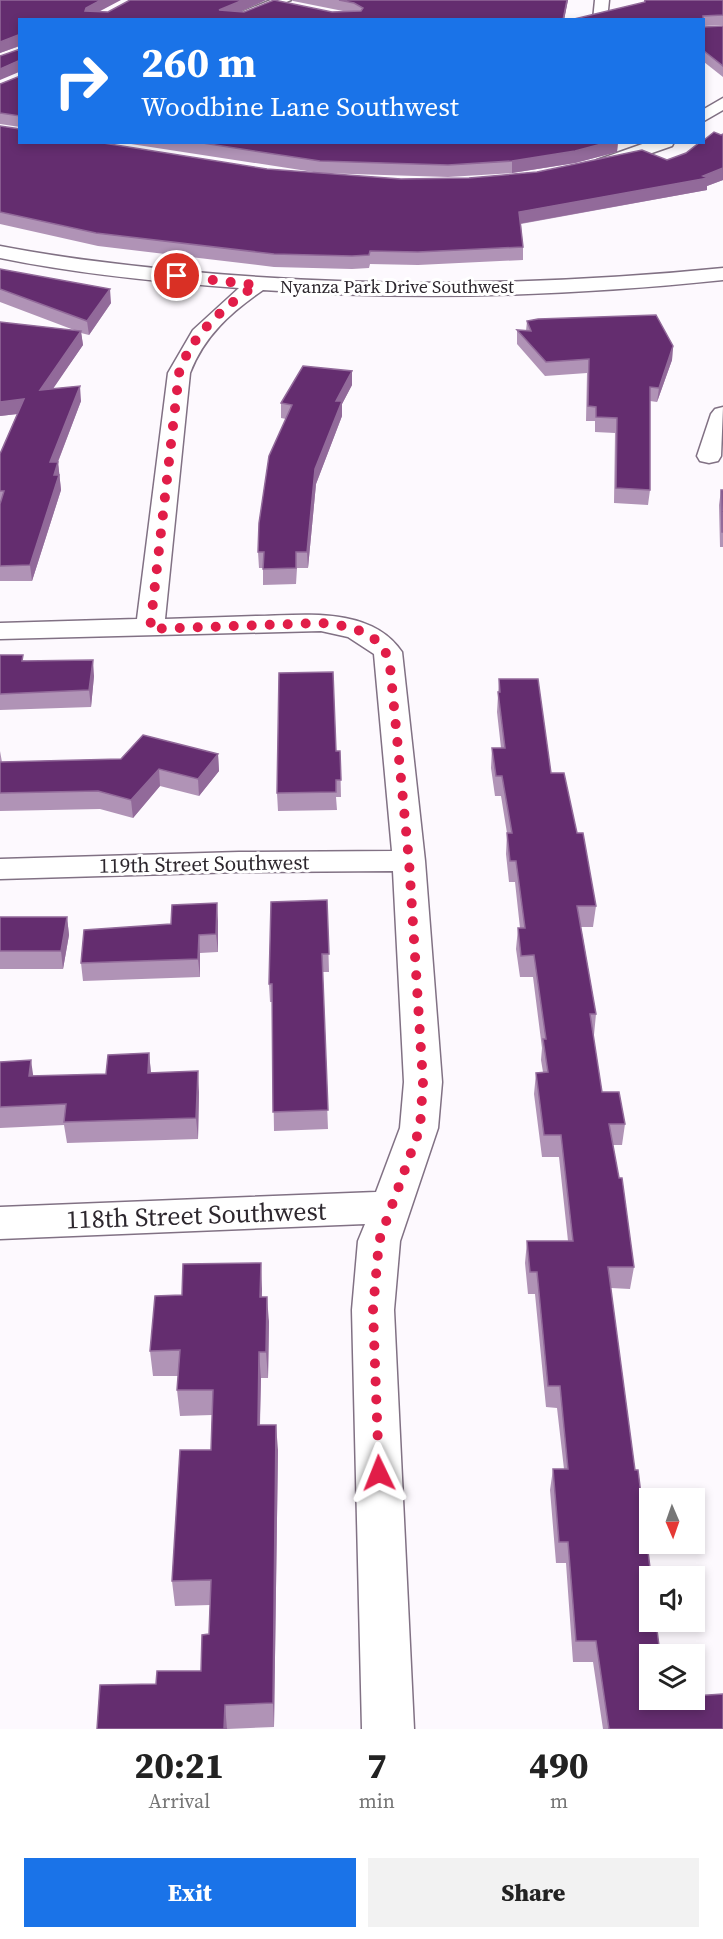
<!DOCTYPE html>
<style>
body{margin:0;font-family:"Source Serif 4",serif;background:#f2f2f2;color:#222;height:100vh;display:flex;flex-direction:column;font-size:22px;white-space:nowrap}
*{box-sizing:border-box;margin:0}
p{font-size:20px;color:#767676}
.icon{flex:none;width:33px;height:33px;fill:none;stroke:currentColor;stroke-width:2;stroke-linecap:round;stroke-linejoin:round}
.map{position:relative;height:1729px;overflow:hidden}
.panel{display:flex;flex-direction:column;background:#fff;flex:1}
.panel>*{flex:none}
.guide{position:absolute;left:18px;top:18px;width:687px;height:126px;border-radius:0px;box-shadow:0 3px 9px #0003;background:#1a73e8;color:#fff;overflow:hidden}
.needle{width:39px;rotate:178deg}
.controls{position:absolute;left:639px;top:1488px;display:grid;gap:12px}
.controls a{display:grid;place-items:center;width:66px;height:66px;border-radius:0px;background:#fff;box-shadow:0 3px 9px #0003;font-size:30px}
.pin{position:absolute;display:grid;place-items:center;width:51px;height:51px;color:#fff;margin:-26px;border:3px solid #fff;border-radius:50%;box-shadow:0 2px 6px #0007}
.me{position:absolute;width:66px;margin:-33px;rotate:358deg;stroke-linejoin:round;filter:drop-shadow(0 0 4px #0008)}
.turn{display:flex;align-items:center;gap:21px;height:126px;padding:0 24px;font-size:27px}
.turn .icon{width:78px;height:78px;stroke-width:2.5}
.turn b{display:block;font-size:42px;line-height:51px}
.eta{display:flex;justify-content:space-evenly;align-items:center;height:102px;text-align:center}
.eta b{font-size:36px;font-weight:800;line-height:42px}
.primary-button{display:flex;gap:12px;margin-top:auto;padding:12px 24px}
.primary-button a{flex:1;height:69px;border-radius:0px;background:#1a73e8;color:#fff;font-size:24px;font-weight:800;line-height:69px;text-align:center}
.primary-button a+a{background:#f2f2f2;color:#222}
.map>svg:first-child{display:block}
</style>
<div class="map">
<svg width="723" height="1729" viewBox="0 0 723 1729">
<rect width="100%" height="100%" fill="#fdf9fe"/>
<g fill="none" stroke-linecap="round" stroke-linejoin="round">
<defs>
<path id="minor" d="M271 0H291L244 20H222Z
M595 0H609L607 20H593Z
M723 98V110L704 121V109Z
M648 142H674L672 146 609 168 603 169 594 164 597 160Z
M0 246C61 258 123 265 184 271 364 288 543 286 723 268V280C570 296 417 301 263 290 231 312 204 336 190 373L165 619C196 618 226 617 257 616 305 615 371 606 402 652L425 861 442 1082 438 1128 400 1241 394 1310 414 1729H362L352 1310 358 1241 365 1224 0 1239V1207L376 1192 400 1128 404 1082 393 871 239 872 0 879V859L239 852 392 851 374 654 348 637 321 631 0 639V623L137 619 168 373 193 330 239 288C159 282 78 274 0 258Z
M723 407 721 456 718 461 709 463 700 461 697 456 711 414 715 409Z"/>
</defs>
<use href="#minor" stroke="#817184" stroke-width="3"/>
<use href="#minor" fill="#fff" fill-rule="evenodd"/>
</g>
<path fill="#b093b6" d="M0 0 99 12H108L266 0 240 12H348L293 1 292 0H568L564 20H20V46L0 53Z
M644 0H723V25L704 26V27L723 26V77L704 62V20L644 2Z
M20 76V127L0 124V84Z
M0 126 20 142 267 169 401 179 469 178 667 160 686 153 723 134V180L707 186V190L521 224 523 247V260L418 265 370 264 369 268 352 269 274 267 98 246 0 224Z
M118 142H618L617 152 575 163 512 173 448 177 320 173Z
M0 269 111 303 89 335 81 333 83 345 52 389 81 401 58 462 61 490 32 581H0V454L17 414 0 416 74 330 0 302Z
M527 321 673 346 672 360 657 402 650 401V490L648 505 614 503 615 433 595 432V421H586L587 373 545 376 517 344V330L526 331Z
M352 371V385L342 404V416L316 484 308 568H297L296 584 263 585V568H259L258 552 286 419 281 418V403Z
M721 490H723V547H720L719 505Z
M0 655 94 676 91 707 0 710Z
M499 679 551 773 577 833 596 906 593 927H581L596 1014 594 1035H593L602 1092 625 1124 622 1145H613L634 1267 630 1289 611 1288 650 1700 723 1729H603L593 1662H573L566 1563H556L550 1490 553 1469H564L557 1408 546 1407 535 1294H528L525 1263 527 1241H568L559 1157H542L534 1094 536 1073 543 1072 541 1060 542 1048 533 977H520L516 949 518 928H520L515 882H509L506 854 507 833 501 796H495L491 768 492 748H501L497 712Z
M0 751 2 762 121 759 218 754 219 771 199 796 160 786 133 818 100 809 0 811Z
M336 751H340L341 797H336L337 810 278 811 277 793Z
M327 900 329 972H322L328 1129 274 1131 272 1002H270L269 984Z
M0 917H67L69 935 63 969H0Z
M218 921V952L200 953V977L83 981 81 963Z
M149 1053 151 1072 199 1092 198 1139 67 1143 64 1125 0 1128V1062L33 1076 106 1074Z
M262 1289V1297L269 1322 268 1378H261L260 1425 278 1450 274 1727 227 1729H97L156 1684 201 1671 209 1634 210 1605 175 1606 172 1581 211 1450 212 1415 180 1416 177 1390 178 1376H153L150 1351 182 1295Z"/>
<path fill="#926a9a" d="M101 0H121L87 18 85 11 86 8Z
M243 0H266L222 20 219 10Z
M567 0H568L564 20H563Z
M18 35 19 46 0 53V42Z
M18 61 19 72 0 80V69Z
M609 142H618L617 152 575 163 512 173V161Z
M723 168V180L707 186V190L518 224 519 212 703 176Z
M110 289 111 303 89 335 87 321Z
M81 331 83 345 42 405 40 390Z
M673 346 672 360 657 402 659 388Z
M352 371V385L342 404V416L316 484 308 568 307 552 315 469 336 401Z
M80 386 81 401 52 477 50 462Z
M24 399 26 413 0 416V402Z
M58 462 61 490 32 581 30 565Z
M93 660 94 676 91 707 89 690Z
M218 754 219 771 199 796 198 779Z
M159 769 160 786 133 818 131 800Z
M217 903 218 921V952L216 934Z
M67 917 69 935 63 969 61 951Z
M199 935 200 953V977L198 959Z
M149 1053 151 1074 148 1073Z
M31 1060 34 1081 29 1076Z
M198 1071 199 1092 198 1139 196 1118Z
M261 1263 262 1289 261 1323 260 1297Z
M267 1297 269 1322 268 1378 266 1352Z
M259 1352 261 1378 259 1451 258 1425Z
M276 1425 278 1450 274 1727 273 1703Z
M225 1705 227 1729H224Z"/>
<path fill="#642d6f" stroke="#926a9a" stroke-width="1.5" d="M0 0H101L86 8 85 11 108 12 130 0H243L219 10 244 12 274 0 332 12 361 11 363 8 354 3 339 0H567L563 20H20V36L18 35 0 42Z
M645 0H723V15L703 16 704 27 723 26V66L704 51V20H570L645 2Z
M20 49V62L18 61 0 69V56Z
M20 76V116L0 113V84Z
M0 126 20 129V142H97L267 169 401 179 469 178 537 172 642 150 667 160 686 153 700 142H704V140L714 132 721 135 723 134V168L703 176 708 178 519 212 523 247 418 252 370 251 369 255 352 256 274 254 96 233 0 212Z
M196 142H609L575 151 512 161 448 165 320 161Z
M0 269 110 289 87 321 0 289Z
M656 315 673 346 659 388 650 387V490L616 488 617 418 596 417V407L588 406 589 359 546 362 517 330 531 331 527 321 538 319Z
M0 322 81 331 40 390 80 386 50 462H58L54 475H59L30 565 0 566V504L4 491H0V454L24 399 0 402Z
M303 366 352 371 336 401H342L315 469 307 552H296V568L263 569 264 552H258L259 523 269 456 292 405 281 403Z
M721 490H723V532H722Z
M0 655H23L22 661 93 660 89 690 0 694Z
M333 672 336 751H340L341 780H336V792L277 793 279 673Z
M499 679H538L551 773H564L577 833H583L596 906H577L596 1014H590L602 1092H619L625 1124H609L619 1178H622L634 1267H608L635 1470H638L651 1576H650V1622H656L660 1654H650V1700H694V1696L723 1694V1729H609L596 1641H576L568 1542H559L553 1469H568L560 1386H548L537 1272H530L527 1241H573L561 1135H544L536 1073 548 1072 543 1039H546L534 955 521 956 518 928H525L516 861H510L507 833H512L502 776H496L492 748H505L498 692H500Z
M143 735 218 754 198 779 159 769 131 800 98 791 0 793V762L121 759Z
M327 900 329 954H322L328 1110 273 1112 272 984H269L271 902Z
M217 903 216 934 199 935 198 959 81 963 84 930 171 924 172 905Z
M0 917H67L61 951H0Z
M149 1053 148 1073 198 1071 196 1118 64 1122 66 1104 0 1107V1062L31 1060 29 1076 106 1074 108 1055Z
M261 1263 260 1297H267L266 1352H259L258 1425H276L273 1703 225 1705 224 1729H97L100 1685 156 1684 157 1671H201L202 1635 209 1634 211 1580 172 1581 180 1450H211L213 1390H177L180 1350 150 1351 155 1296 182 1295 183 1264Z"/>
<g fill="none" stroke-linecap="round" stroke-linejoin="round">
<path stroke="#e11d48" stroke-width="10" stroke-dasharray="0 18" d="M177 276 256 285C224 307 191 335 179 373L150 629 321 623C351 626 384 632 390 666L409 861 423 1082 420 1128 379 1241 373 1310 379 1473"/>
</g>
<g text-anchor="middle" stroke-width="6" stroke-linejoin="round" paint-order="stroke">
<g font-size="18" fill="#2d272e" stroke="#fff">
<text x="397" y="293">Nyanza Park Drive Southwest</text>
</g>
<g font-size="21" fill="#2d272e" stroke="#fff">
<text transform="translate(204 864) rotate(-1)" y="7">119th Street Southwest</text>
</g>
<g font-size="26" fill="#2d272e" stroke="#fff">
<text transform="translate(196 1215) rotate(-2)" y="9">118th Street Southwest</text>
</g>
</g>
</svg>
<div class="controls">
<a><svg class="needle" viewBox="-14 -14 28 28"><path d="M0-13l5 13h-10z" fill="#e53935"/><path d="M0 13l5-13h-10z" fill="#767676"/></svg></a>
<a><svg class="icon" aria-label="sound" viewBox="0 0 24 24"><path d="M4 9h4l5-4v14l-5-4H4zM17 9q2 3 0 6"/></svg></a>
<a><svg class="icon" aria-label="layers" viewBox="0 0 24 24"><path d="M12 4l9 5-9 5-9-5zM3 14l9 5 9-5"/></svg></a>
</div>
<div class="pin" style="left:177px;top:276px;background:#d93025"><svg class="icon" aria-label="arrive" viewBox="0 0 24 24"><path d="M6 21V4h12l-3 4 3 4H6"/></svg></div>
<svg class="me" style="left:379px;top:1473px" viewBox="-20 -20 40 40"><path d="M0-17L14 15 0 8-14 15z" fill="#e11d48" stroke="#fff" stroke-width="4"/></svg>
<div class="guide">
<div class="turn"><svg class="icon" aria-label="right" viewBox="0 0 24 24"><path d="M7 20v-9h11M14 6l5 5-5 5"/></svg><div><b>260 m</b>Woodbine Lane Southwest</div></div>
</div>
</div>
<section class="panel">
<div class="eta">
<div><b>20:21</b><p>Arrival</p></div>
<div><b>7</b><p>min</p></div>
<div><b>490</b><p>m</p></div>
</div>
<div class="primary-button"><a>Exit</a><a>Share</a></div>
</section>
